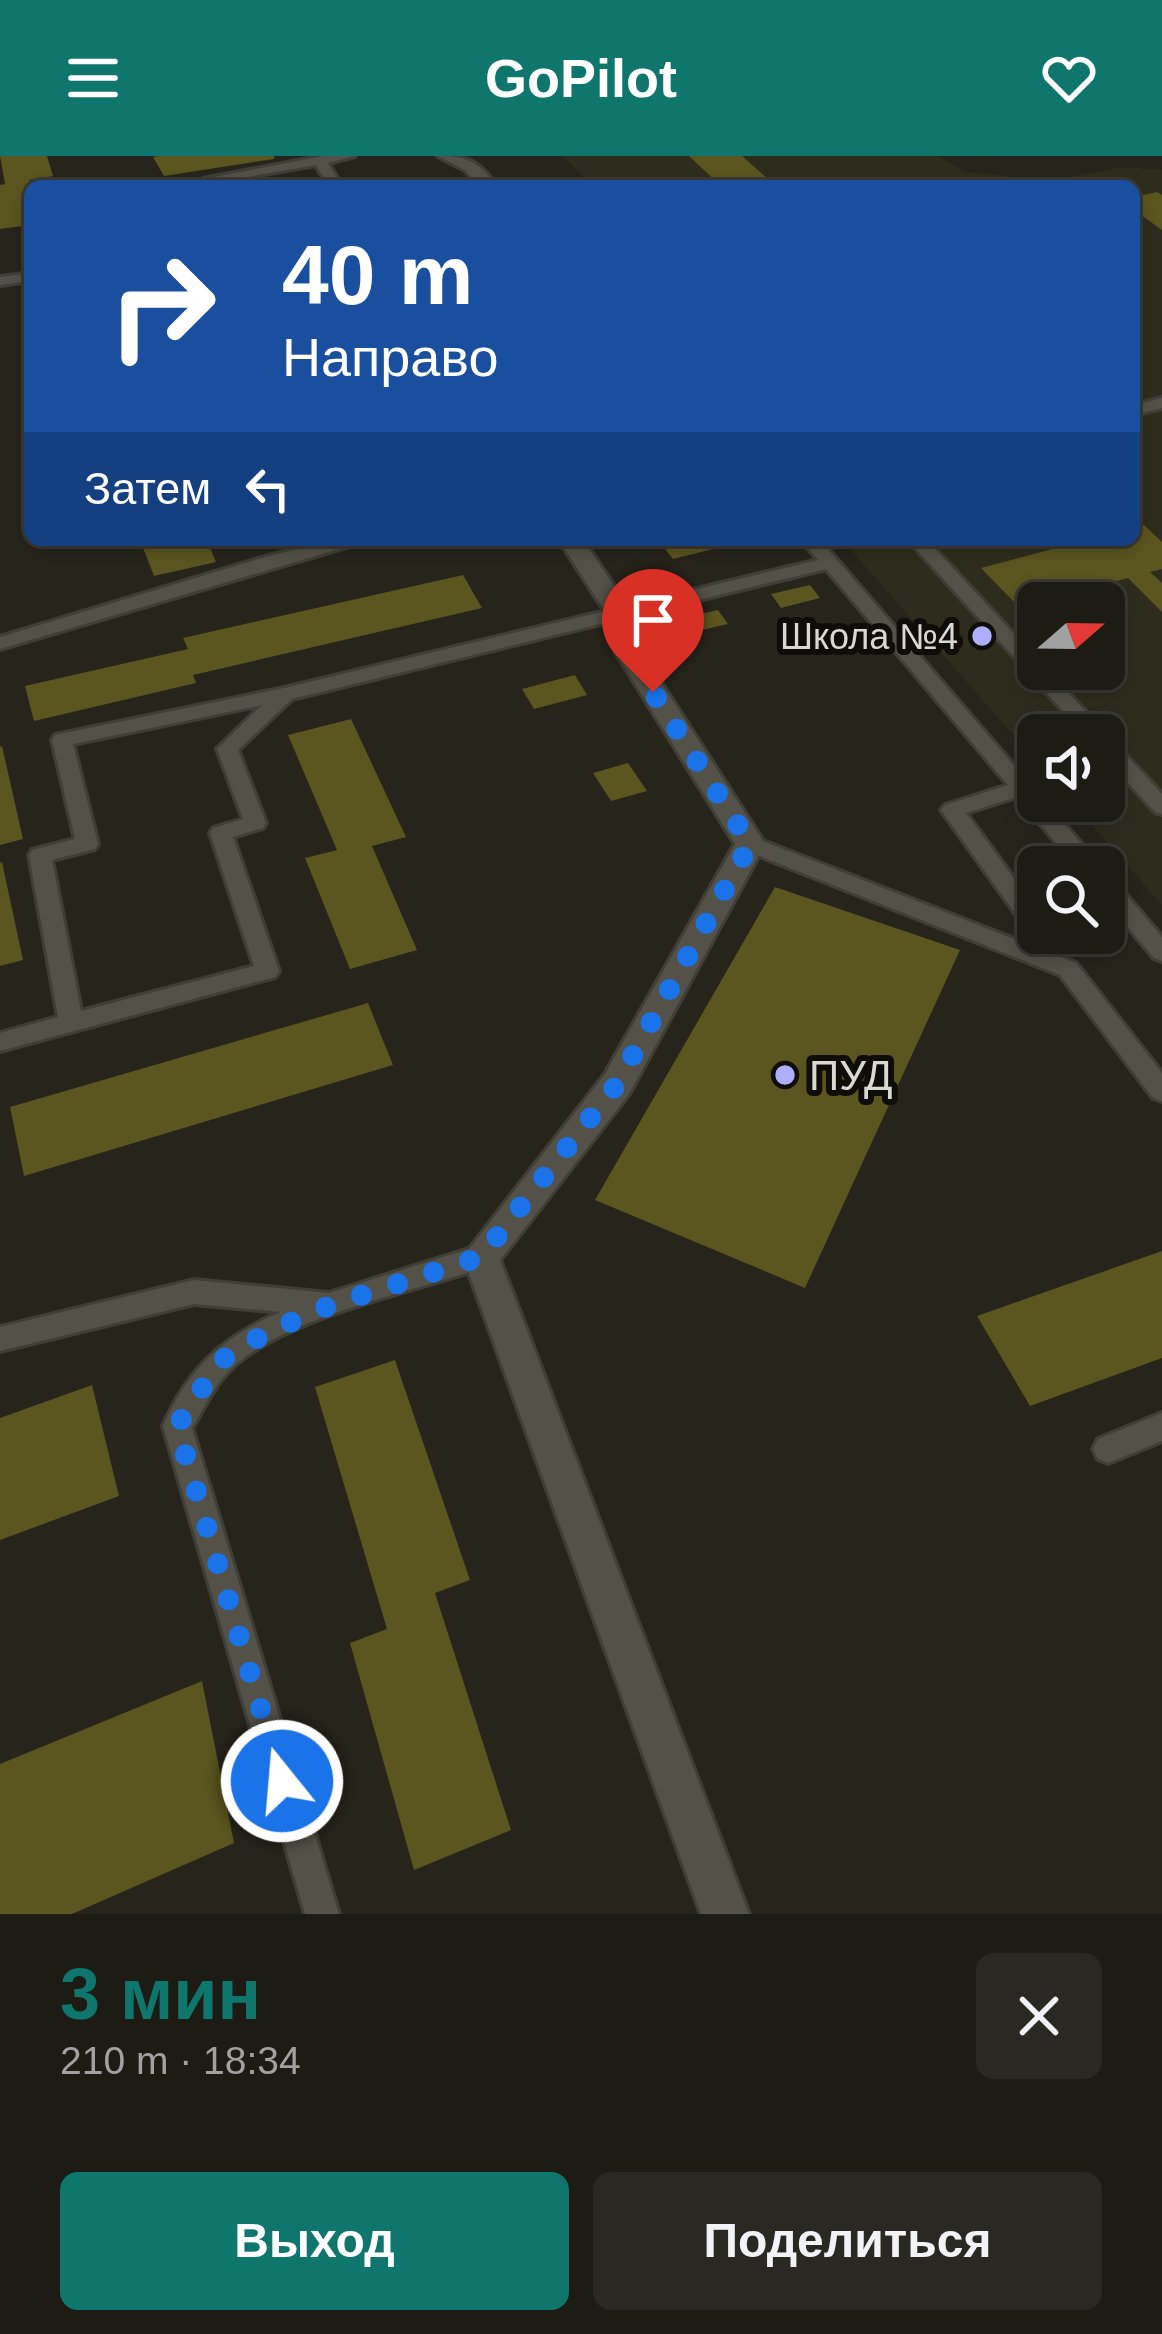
<!DOCTYPE html>
<html lang="ru">
<meta charset="utf-8">
<style>
body{margin:0;font-family:Arial,sans-serif;background:#292822;color:#f1f3f6;height:100vh;display:flex;flex-direction:column;font-size:45px;white-space:nowrap}
*{box-sizing:border-box;margin:0}
p{font-size:39px;color:#a0a1a0}
.icon{flex:none;width:66px;height:66px;fill:none;stroke:currentColor;stroke-width:2;stroke-linecap:round;stroke-linejoin:round}
.map{position:relative;height:1758px;overflow:hidden}
.drawer{display:flex;flex-direction:column;background:#1c1b14;flex:1}
.drawer>*{flex:none}
.top-card{position:absolute;left:24px;top:24px;width:1116px;height:366px;border-radius:18px;box-shadow:0 6px 18px #0003,0 0 0 3px #3a3934;background:#1a4fa0;color:#fff;overflow:hidden}
.needle{width:78px;rotate:70deg}
.fabs{position:absolute;left:1017px;top:426px;display:grid;gap:24px}
.fabs a{display:grid;place-items:center;width:108px;height:108px;border-radius:18px;background:#1c1b14;box-shadow:0 6px 18px #0003,0 0 0 3px #3a3934;font-size:60px}
.pin{position:absolute;display:grid;place-items:center;width:102px;height:102px;color:#fff;margin:-123px -51px;border-radius:50% 50% 50% 0;rotate:-45deg;box-shadow:0 0 12px #0007}
.pin .icon{rotate:45deg}
.me{position:absolute;width:132px;margin:-66px;rotate:343deg;stroke-linejoin:round;filter:drop-shadow(0 0 9px #0008)}
.turn{display:flex;align-items:center;gap:42px;height:252px;padding:0 60px;font-size:54px}
.turn .icon{width:156px;height:156px;stroke-width:2.5}
.turn b{display:block;font-size:84px;line-height:102px}
.then{display:flex;align-items:center;height:114px;padding:0 60px;background:#0003;gap:24px;font-size:45px}
.round{display:grid;place-items:center;flex:none;width:126px;height:126px;border-radius:18px;background:#292822}
.overview{display:flex;align-items:center;justify-content:space-between;height:204px;padding:0 60px}
h1{font-size:72px;font-weight:700;line-height:90px;color:#0f766e}
.cta{display:flex;gap:24px;margin-top:auto;padding:24px 60px}
.cta a{flex:1;height:138px;border-radius:18px;background:#0f766e;color:#fff;font-size:48px;font-weight:700;line-height:138px;text-align:center}
.cta a+a{background:#292822;color:#f1f3f6}
header{display:flex;justify-content:space-between;align-items:center;height:156px;padding:0 60px;background:#0f766e;color:#fff;font-size:54px;font-weight:700}
.map>svg:first-child{display:block}
</style>
<header><svg class="icon" aria-label="menu" viewBox="0 0 24 24"><path d="M4 6h16M4 12h16M4 18h16"/></svg>GoPilot<svg class="icon" aria-label="heart" viewBox="0 0 24 24"><path d="M12 20l-8-8c-3-5 5-10 8-4 3-6 11-1 8 4z"/></svg></header>
<div class="map">
<svg width="1162" height="1758" viewBox="0 0 1162 1758">
<rect width="100%" height="100%" fill="#26241b"/>
<path fill="#2e2d1d" fill-rule="evenodd" d="M563 0H938L966 16 1049 24 1125 11 1162 14V749L1071 645H1104V579H1038V607L842 384H1134V30H592ZM1038 447H1104V513H1038Z"/>
<path fill="#5b551f" d="M0 0H47L53 20 29 24 30 69 0 73V29L5 28Z
M158 0H274V3L164 20 153 1Z
M689 0H742L776 30H721Z
M1157 36 1162 39V74L1134 54V41Z
M1144 369 1162 386V413L1150 416 1162 427V456L1128 422 1020 452 981 412 1075 387 1071 384H1134V372Z
M140 384H207L216 406 154 420Z
M658 384H734L737 387 673 403Z
M463 419 482 452 193 519 196 527 34 565 25 530 188 493 183 482Z
M810 429 820 442 781 452 771 438Z
M718 454 728 468 693 476 683 462Z
M575 519 587 539 534 553 522 533Z
M351 563 406 681 372 690 417 794 350 813 305 702 337 694 288 579Z
M2 590 23 683 0 689V591Z
M628 607 647 635 611 645 593 617Z
M2 706 23 804 0 810V707Z
M775 731 960 794 805 1132 595 1044Z
M368 847 393 909 24 1020 10 951Z
M1162 1095V1202L1030 1250 977 1160Z
M395 1204 470 1424 435 1437 511 1674 414 1714 350 1487 387 1473 315 1231Z
M92 1229 119 1340 0 1384V1262Z
M202 1525 234 1687 72 1758H0V1608Z"/>
<g fill="none" stroke-linecap="round" stroke-linejoin="round">
<defs>
<path id="service" d="M324 0H355L328 7 342 30H328L316 9 218 26 220 30H206L203 23Z
M30 117V125L0 129V121Z
M1162 242V252L1134 259V249Z
M338 384H370L0 493V481L268 400Z
M801 384H820L1029 627 1038 637V645H1045L1097 706 1100 711H1077L1017 641 966 657 1038 755V777L1046 778H1030L941 654 945 649 1008 629 826 413 292 543 238 594 266 667 263 672 233 681 279 815 275 821 0 895V877L58 861 29 699 32 694 75 683 52 584 55 579 284 532 818 404ZM262 549 217 593 243 663 213 672 210 677 254 810 81 855 52 704 95 693 98 688 73 588Z
M908 384H927L1038 504V513H1046L1103 574 1105 581 1111 583 1162 638V658L1155 656 1104 601V579H1085Z
M750 680 1076 807 1162 917V945L1153 942 1060 819 742 693 739 688Z
M1104 720 1112 722 1162 781V805L1154 802 1104 743Z
M481 1089 490 1093 494 1101 490 1109C417 1136 280 1160 227 1217 212 1233 203 1254 192 1272L339 1758H305L163 1270C189 1211 222 1182 280 1156L194 1148 0 1195V1171L194 1124 329 1137Z
M1162 1257V1285L1108 1307 1098 1303 1093 1293 1098 1283Z"/>
<path id="minor" d="M438 0C468 0 479 6 497 30H478L465 14Z
M559 384H583L634 460 642 497 765 688 629 938 500 1104 749 1758H701L463 1101 605 918 735 688 616 497 608 460Z"/>
</defs>
<use href="#service" stroke="#3f3f37" stroke-width="6"/>
<use href="#minor" stroke="#3f3f37" stroke-width="6"/>
<use href="#service" fill="#545248" fill-rule="evenodd"/>
<use href="#minor" fill="#545248" fill-rule="evenodd"/>
</g>
<g fill="none" stroke-linecap="round" stroke-linejoin="round">
<path stroke="#1a73e8" stroke-width="21" stroke-dasharray="0 37.8" d="M282 1625 177 1270 220 1205 266 1177 331 1149 481 1101 617 928 750 688 653 536"/>
</g>
<g fill="#adaffb" stroke="#0e0d09" stroke-width="4.5">
<circle cx="982" cy="480" r="12"/>
<circle cx="785" cy="919" r="12"/>
</g>
<g text-anchor="middle" stroke-width="12" stroke-linejoin="round" paint-order="stroke">
<g font-size="36" fill="#d9d9d2" stroke="#0e0d09" text-anchor="end">
<text x="958" y="493">Школа №4</text>
</g>
<g font-size="42" fill="#d9d9d2" stroke="#0e0d09" text-anchor="start">
<text x="809" y="934">ПУД</text>
</g>
</g>
</svg>
<div class="fabs">
<a><svg class="needle" viewBox="-14 -14 28 28"><path d="M0-13l5 13h-10z" fill="#e53935"/><path d="M0 13l5-13h-10z" fill="#a0a1a0"/></svg></a>
<a><svg class="icon" aria-label="sound" viewBox="0 0 24 24"><path d="M4 9h4l5-4v14l-5-4H4zM17 9q2 3 0 6"/></svg></a>
<a><svg class="icon" aria-label="search" viewBox="0 0 24 24"><circle cx="10" cy="10" r="6"/><path d="M15 15l6 6"/></svg></a>
</div>
<div class="pin" style="left:653px;top:536px;background:#d93025"><svg class="icon" aria-label="arrive" viewBox="0 0 24 24"><path d="M6 21V4h12l-3 4 3 4H6"/></svg></div>
<svg class="me" style="left:282px;top:1625px" viewBox="-20 -20 40 40"><circle r="17" fill="#1a73e8" stroke="#fff" stroke-width="3"/><path d="M0-11L8 9 0 5-8 9z" fill="#fff"/></svg>
<div class="top-card">
<div class="turn"><svg class="icon" aria-label="right" viewBox="0 0 24 24"><path d="M7 20v-9h11M14 6l5 5-5 5"/></svg><div><b>40 m</b>Направо</div></div>
<div class="then">Затем<svg class="icon" aria-label="left" viewBox="0 0 24 24"><path d="M17 20v-9H6M10 6l-5 5 5 5"/></svg></div>
</div>
</div>
<section class="drawer">
<div class="overview"><div><h1>3 мин</h1><p>210 m · 18:34</p></div><a class="round"><svg class="icon" aria-label="close" viewBox="0 0 24 24"><path d="M6 6l12 12M18 6L6 18"/></svg></a></div>
<div class="cta"><a>Выход</a><a>Поделиться</a></div>
</section>
